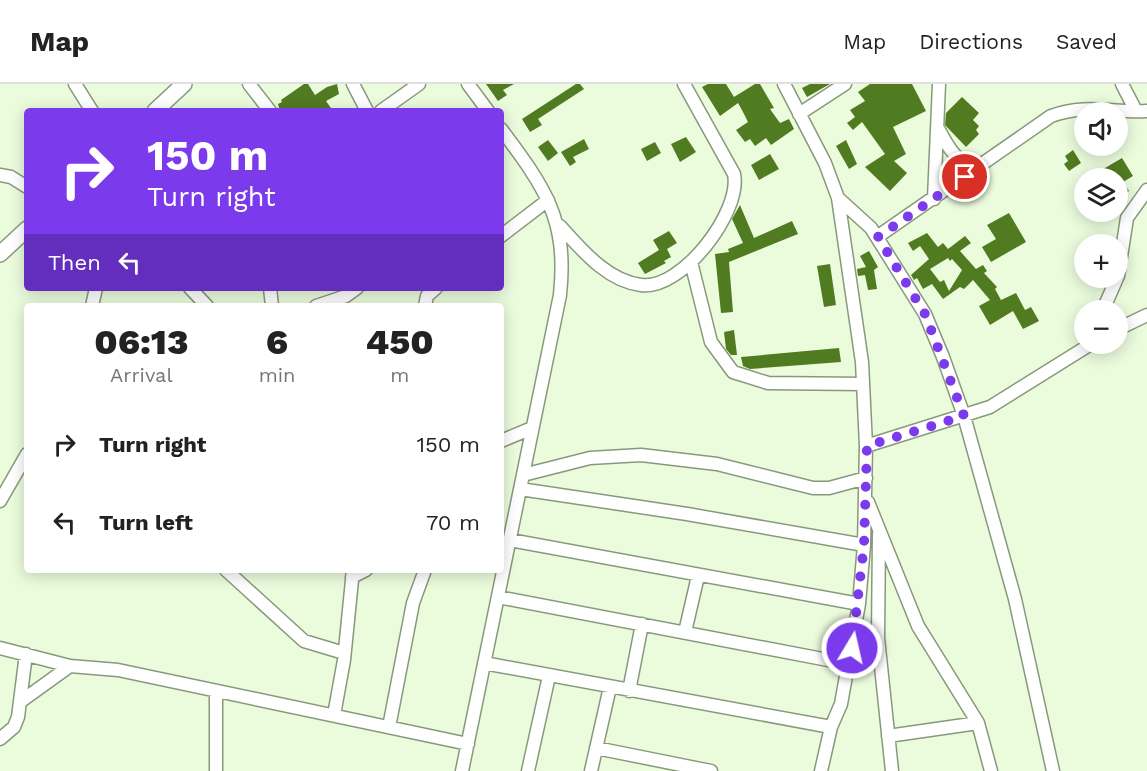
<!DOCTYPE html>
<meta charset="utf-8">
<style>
body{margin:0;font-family:"Work Sans",sans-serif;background:#f6f6f6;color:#222;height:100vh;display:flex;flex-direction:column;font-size:22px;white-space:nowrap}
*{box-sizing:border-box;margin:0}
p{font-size:20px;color:#767676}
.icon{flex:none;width:33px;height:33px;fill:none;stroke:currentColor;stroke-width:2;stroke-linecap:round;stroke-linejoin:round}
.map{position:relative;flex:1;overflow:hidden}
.side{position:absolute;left:24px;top:219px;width:480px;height:270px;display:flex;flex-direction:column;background:#fff;border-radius:6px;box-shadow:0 3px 15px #0003}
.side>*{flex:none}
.top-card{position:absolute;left:24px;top:24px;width:480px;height:183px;border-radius:6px;box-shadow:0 3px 15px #0003;background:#7c3aed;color:#fff;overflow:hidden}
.tools{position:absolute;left:1074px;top:18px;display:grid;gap:12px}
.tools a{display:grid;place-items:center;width:54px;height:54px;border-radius:50%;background:#fff;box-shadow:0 3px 15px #0003;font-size:30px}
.pin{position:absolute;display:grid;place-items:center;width:51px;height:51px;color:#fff;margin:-26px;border:3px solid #fff;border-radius:50%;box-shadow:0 2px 6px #0007}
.me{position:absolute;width:66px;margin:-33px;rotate:9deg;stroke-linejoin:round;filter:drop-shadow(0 0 4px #0008)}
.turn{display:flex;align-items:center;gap:21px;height:126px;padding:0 24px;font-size:27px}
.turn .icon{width:78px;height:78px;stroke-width:2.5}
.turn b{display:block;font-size:42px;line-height:51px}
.then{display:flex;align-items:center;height:57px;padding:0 24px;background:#0003;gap:12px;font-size:22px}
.eta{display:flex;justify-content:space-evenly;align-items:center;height:102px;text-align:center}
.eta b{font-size:36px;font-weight:800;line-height:42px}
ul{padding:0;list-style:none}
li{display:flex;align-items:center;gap:18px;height:78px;padding:0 24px}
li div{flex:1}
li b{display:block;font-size:22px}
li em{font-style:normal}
header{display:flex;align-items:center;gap:36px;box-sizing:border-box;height:84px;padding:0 30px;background:#fff;border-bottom:2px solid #e0e0e0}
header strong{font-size:28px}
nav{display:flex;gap:33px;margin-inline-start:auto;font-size:21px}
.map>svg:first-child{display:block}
</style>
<header>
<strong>Map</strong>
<nav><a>Map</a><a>Directions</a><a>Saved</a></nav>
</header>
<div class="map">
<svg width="1147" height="687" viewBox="0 0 1147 687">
<rect width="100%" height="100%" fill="#ebfcdd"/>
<path fill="#517b20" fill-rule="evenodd" d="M304 0H308L315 11 327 3 337 0 339 10 326 17 333 27H280L278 20 282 18 281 16Z
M486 0H514L503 6 507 11 498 17Z
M576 0H580L584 5 538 35 542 41 530 48 522 35Z
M708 0H726L734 13 755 0H760L774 24 770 25 780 39 789 35 794 45 771 61 766 54 755 62 750 55 745 58 736 46 748 38 743 28 738 19 720 32 702 3Z
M810 0H830L807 13 802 4Z
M870 0H912L926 27 893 43 906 70 894 77 907 89 890 107 865 83 885 70 862 38 853 46 847 39 855 33 850 26 865 17 858 8Z
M962 13 979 29 973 36 979 42 976 46 979 50 966 63 945 41 946 29Z
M686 53 696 68 680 78 671 60Z
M584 55 589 65 573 73 576 78 570 82 561 68Z
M548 56 558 69 548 77 538 63Z
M846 56 857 80 849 85 836 62Z
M655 58 661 69 647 77 641 65Z
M1073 66 1081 79 1069 87 1064 80 1068 77 1065 72Z
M770 70 779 85 759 96 751 81Z
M1122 74 1133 92 1123 98 1129 107 1118 115V94H1088Z
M740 121 754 154 792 137 798 150 729 178 733 228 721 229 715 170 729 168 728 165 743 159 732 135Z
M1009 129 1026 158 991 178 982 163 996 155 987 141Z
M669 147 677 159 667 165 671 173 664 177 666 179 645 190 638 179 659 166 653 156Z
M927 149 938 163 943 159 948 165 965 152 971 159 960 167 976 185 983 181 987 187 984 189 997 203 995 205 1001 216 1016 209 1025 226 1031 223 1039 237 1023 245 1013 227 990 241 979 222 990 216 973 196 964 205 960 203 943 215 932 200 923 205 917 194 914 196 911 191 929 175 920 162 913 167 908 159ZM948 174 950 177 952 175 962 186 949 207 944 196 940 198 930 185Z
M869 167 878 183 874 186 877 205 868 206 865 191 858 192 857 185 866 183 860 172Z
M830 180 836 221 824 223 817 182Z
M734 246 737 271H731L726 265 724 248Z
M839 264 841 278 750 285 743 282 741 273Z"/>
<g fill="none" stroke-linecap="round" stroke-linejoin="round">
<defs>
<path id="minor" d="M75 0 92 27
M249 0 270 27
M353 0 367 27
M468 0 488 27
M784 0 825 79 838 114 862 278 866 362 864 461 859 520 841 620 831 643 821 687
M1122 0 1136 27
M381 27 419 0
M799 30 845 0
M939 46C949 65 956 77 977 85
M0 91 11 93 27 103
M838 114 871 144 925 230 943 273 964 332 1015 515 1053 687
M934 115 939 0
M560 142C582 166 607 197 641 201 681 207 742 128 734 90L684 0
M501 152 548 116
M877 153 1051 32C1086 19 1112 29 1147 27
M691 178 711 258 733 288 768 299 863 300
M1118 192 1127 134 1147 106
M190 204 207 222
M270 204 272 222
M92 222 96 204
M316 222 346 212 357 204
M425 222 427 212 436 204
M1103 226 1117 194
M1118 245 1147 231
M501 357 532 344
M866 362 990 323 1091 260
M523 391 590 374 641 371 717 380 813 404H829L866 394
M520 405 687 430 864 461
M0 417 27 370
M868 418 918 542 978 639 991 687
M879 450 878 554 892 687
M510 456 859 520
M226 486 304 557 344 569
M352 493 366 486
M498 513 849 580
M685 548 698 492
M0 564 70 582 118 586 468 660
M484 579 831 643
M216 607V687
M629 607 642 540
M20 618 70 582
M334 631 344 576 353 486
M389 643 413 519 425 486
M888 652 978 639
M0 655 14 643 18 633 26 570
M596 664 711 687
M462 687 560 211C568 135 545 104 501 45
M528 687 549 592
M591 687 610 603"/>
<path id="major" d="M155 27 184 0
M0 170 27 145"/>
</defs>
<use href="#minor" stroke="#89987d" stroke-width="15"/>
<use href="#major" stroke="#89987d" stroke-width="18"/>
<use href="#minor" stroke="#fff" stroke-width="12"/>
<use href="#major" stroke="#fff" stroke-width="15"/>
</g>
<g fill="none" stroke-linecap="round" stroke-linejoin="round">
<path stroke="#7c3aed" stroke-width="10" stroke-dasharray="0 18" d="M852 564 864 461 867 362 964 332 925 230 878 153 965 93"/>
</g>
</svg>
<div class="tools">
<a><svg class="icon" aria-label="sound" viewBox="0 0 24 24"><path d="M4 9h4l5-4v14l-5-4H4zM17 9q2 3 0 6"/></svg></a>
<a><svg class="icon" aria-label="layers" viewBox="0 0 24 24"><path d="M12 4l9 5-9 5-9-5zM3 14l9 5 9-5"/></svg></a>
<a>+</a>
<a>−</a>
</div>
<div class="pin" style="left:965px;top:93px;background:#d93025"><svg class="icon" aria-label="arrive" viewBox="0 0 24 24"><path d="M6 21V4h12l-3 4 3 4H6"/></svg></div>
<svg class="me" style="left:852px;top:564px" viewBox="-20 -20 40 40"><circle r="17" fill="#7c3aed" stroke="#fff" stroke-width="3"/><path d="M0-11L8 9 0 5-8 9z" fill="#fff"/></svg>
<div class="top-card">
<div class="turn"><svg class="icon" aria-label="right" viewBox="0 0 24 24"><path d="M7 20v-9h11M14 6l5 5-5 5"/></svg><div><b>150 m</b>Turn right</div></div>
<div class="then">Then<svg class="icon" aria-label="left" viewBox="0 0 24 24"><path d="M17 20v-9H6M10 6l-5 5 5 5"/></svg></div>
</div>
<section class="side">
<div class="eta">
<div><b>06:13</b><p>Arrival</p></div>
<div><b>6</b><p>min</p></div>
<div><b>450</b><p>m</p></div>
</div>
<ul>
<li><svg class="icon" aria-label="right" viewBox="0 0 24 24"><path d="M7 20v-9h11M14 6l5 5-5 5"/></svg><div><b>Turn right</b></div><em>150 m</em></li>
<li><svg class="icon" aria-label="left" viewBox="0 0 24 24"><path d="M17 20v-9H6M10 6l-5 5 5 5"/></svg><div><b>Turn left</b></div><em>70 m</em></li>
</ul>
</section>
</div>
